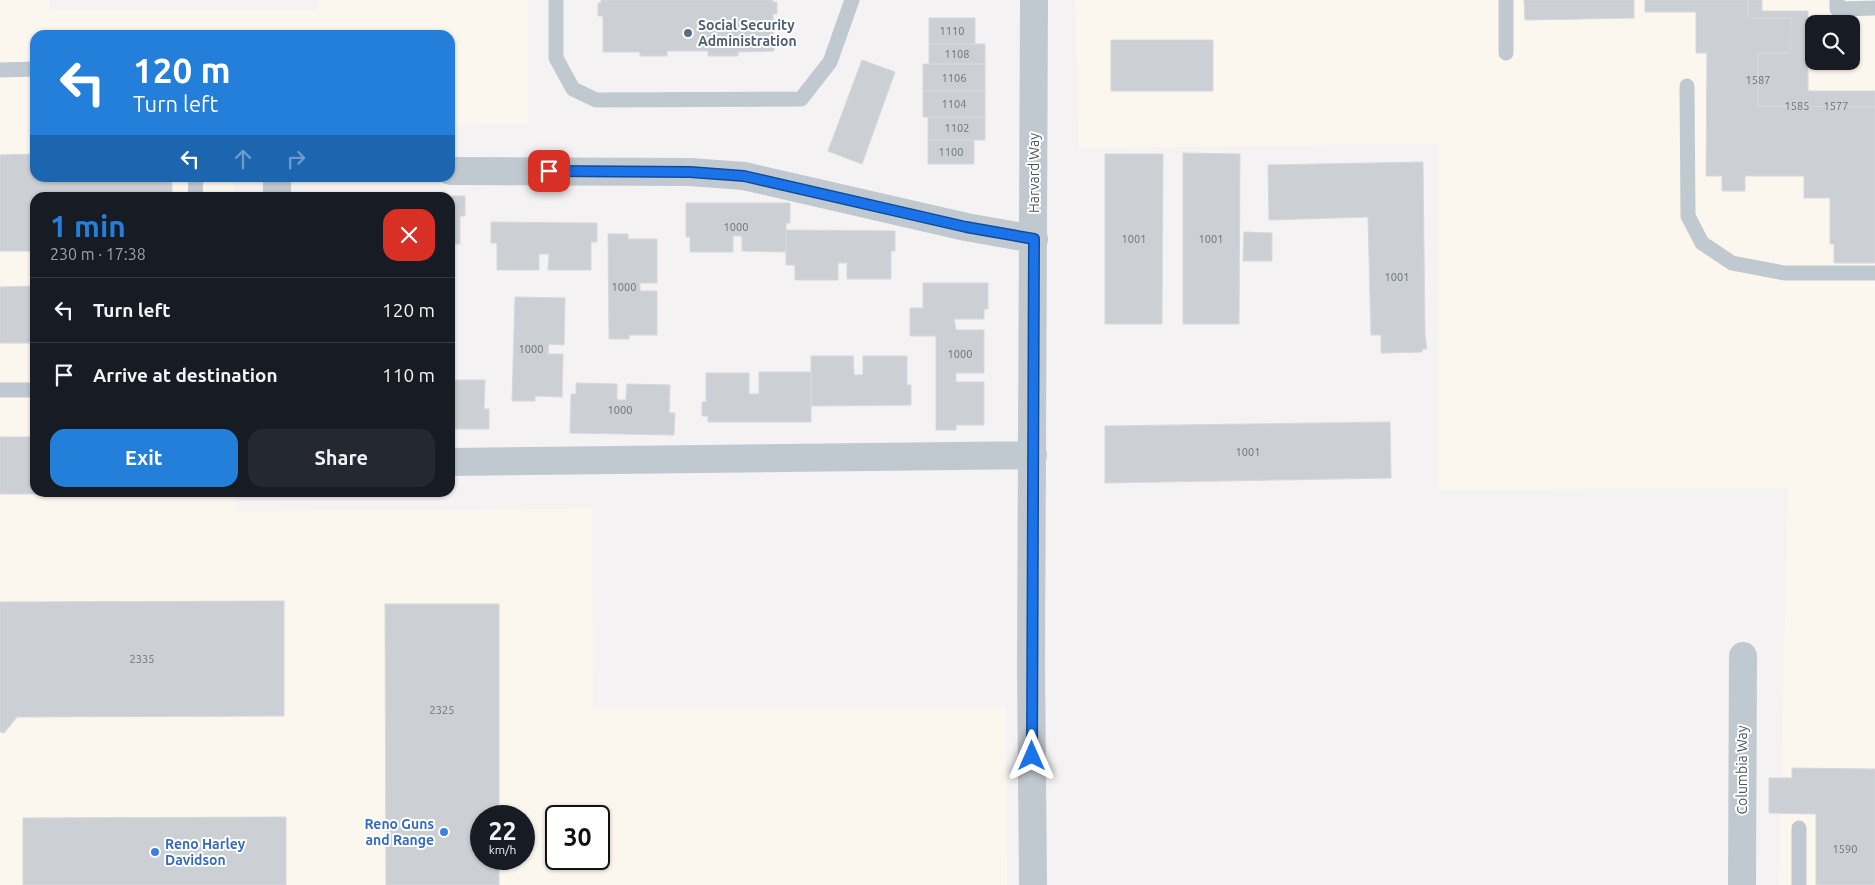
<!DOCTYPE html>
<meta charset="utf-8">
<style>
body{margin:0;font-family:Ubuntu,sans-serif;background:#242831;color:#f1f3f6;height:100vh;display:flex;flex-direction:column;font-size:19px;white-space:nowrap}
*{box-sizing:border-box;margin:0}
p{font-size:16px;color:#9ea1a6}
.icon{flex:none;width:28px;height:28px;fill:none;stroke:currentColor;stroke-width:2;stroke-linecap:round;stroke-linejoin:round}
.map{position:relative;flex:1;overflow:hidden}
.side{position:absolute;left:30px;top:192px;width:425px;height:305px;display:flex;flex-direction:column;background:#171b24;border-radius:15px;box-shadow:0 1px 4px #0004}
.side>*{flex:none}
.guide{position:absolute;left:30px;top:30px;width:425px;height:152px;border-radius:15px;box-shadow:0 1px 4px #0004;background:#247fdb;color:#fff;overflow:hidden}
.buttons{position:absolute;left:1805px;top:15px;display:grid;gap:10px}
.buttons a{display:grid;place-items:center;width:55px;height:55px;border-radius:10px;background:#171b24;box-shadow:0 1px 4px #0004;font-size:25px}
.speed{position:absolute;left:470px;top:805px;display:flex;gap:10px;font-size:25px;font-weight:700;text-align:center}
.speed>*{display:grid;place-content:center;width:65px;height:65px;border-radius:50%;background:#171b24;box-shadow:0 1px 4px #0004;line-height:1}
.speed small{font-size:12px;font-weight:400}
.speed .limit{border:2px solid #111;border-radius:8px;background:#fff;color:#111}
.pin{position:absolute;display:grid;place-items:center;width:42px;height:42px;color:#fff;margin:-21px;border-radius:10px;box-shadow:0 2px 8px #0006}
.me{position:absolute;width:55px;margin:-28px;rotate:0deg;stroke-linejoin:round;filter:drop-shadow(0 0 4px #0008)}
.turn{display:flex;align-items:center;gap:18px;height:105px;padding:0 20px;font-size:22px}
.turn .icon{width:65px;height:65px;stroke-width:2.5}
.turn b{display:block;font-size:35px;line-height:42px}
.lanes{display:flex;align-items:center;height:48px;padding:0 20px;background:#0003;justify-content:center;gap:25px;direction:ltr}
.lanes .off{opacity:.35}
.round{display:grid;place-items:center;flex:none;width:52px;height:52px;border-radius:15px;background:#242831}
.summary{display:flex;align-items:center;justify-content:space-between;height:85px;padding:0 20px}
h1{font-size:30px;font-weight:700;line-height:38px;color:#247fdb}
.action{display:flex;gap:10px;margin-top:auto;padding:10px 20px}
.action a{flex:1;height:58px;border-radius:15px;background:#247fdb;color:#fff;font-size:20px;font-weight:700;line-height:58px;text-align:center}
.action a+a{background:#242831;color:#f1f3f6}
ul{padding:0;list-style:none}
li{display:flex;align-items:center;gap:15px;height:65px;padding:0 20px;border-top:1px solid #363941}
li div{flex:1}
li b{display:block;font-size:19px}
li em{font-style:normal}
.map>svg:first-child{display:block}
</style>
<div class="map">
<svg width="1875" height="885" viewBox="0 0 1875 885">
<rect width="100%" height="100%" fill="#f4f2f2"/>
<path fill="#fcf7ee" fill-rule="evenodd" d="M0 0H49L50 10H317L318 0H528V124L450 125V35H35V178H234V197L35 198V492L235 493 236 511 592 509 593 707H1006L1007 885H0ZM481 816H524V859H481ZM556 816H599V859H556Z
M1075 0H1875V885H1779L1788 488 1437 490V144L1079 148ZM1814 24H1851V61H1814Z"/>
<path fill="#cccfd4" stroke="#d6d8dc" d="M601 0H773V2H777V14H773L774 51 738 52V56H708V51H667V56H640V52H603V16H598V3H601Z
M1524 0H1634V18L1525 20Z
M1645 0H1748V18H1791L1790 53H1758V106L1875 107V263H1834V244H1830V198H1804V176H1745V191H1722V176H1706L1707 53H1696V12H1645Z
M1748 0H1762V11H1808V91H1875V107L1758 106V53H1790L1791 18H1748Z
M929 18H975V44H929Z
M1111 40H1213V91H1111Z
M929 44H985V64H929Z
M862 60 895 72 862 164 828 151Z
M923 64H985V91H923Z
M923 91H985V117H923Z
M928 117H985V140H928Z
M928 140H974V164H928Z
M1183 153 1240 154 1239 324H1183Z
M35 154V178H172V198H35V251H0V155Z
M1105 154H1163L1162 324H1105Z
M1423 162 1425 335 1427 349H1422V352L1381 353V335H1371L1368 217 1269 220 1268 165Z
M360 196H465V216H460V244H450V198H360Z
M686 203H790V223H786V252L742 251V236H733V252H690V237H686Z
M491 222 597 223V242H591V270H548L549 254H539V270H497V243H491Z
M786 230 895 231V251H891V279H847V263H838V280H795V265H786Z
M1244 232 1272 233V261H1243Z
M608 234H628V239H657V283H640V291H657V335H629V339H609Z
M923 283H988V309H984V319H954L956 330H984V373H956V382H984V425H956V430H936V336H910V308H923Z
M35 286V343H0V287Z
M515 297 565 298 564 345 549 344 548 354H563L562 397 535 396V401H512Z
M811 356H853L854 375H863V356H907V385H911V405L811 406Z
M759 372H811V422H708V416H702V402H706V373H749V394H759Z
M450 380H485L484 409H489V429H450Z
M576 383 617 384V400H626L627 384 670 385 669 413H675L674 435 570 433 571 394H576Z
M1390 422 1391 478 1105 483V426Z
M0 437H35V492H207V494H0Z
M284 601V716L17 717 4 733 0 732V602Z
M385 604H499V816H481V859H499V885H386Z
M1792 768 1875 769V885H1816V814L1769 813V778H1792Z
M286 817V885H23V818Z"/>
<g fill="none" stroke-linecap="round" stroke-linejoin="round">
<path stroke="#c0c9cf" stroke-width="15" d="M556 0V58L573 89 596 100 801 99 830 62 852 0
M1506 0V53
M1837 0V9L1875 8
M0 70 35 69
M1687 86 1688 216 1702 243 1732 263 1784 273H1875
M195 198 196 178
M0 390H35
M1799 828V885"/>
<path stroke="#c0c9cf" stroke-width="28" d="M450 171 690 172 744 176 966 227 1034 239
M277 178V198
M450 462 1033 455
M1033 885 1031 664 1034 0
M1742 885 1743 656"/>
</g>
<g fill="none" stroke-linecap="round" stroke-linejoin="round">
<defs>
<path id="route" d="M549 171 690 172 744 176 966 227 1034 239 1032 756"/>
</defs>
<use href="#route" stroke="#114b97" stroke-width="12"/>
<use href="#route" stroke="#1a73e8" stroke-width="9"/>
</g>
<circle fill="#5c6f8a" stroke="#fff" stroke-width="2" cx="688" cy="33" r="5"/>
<g fill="#3f7fe0" stroke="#fff" stroke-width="2">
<circle cx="444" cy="832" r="5"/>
<circle cx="155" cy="852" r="5"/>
</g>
<g text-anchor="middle" stroke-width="4" stroke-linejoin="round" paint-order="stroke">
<g font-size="11" fill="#6a747c">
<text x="952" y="35">1110</text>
<text x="957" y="58">1108</text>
<text x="954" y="82">1106</text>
<text x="1758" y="84">1587</text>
<text x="954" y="108">1104</text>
<text x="1797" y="110">1585</text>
<text x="1836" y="110">1577</text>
<text x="957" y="132">1102</text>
<text x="951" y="156">1100</text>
<text x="736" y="231">1000</text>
<text x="1134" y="243">1001</text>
<text x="1211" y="243">1001</text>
<text x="1397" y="281">1001</text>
<text x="624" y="291">1000</text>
<text x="531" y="353">1000</text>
<text x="960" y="358">1000</text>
<text x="620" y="414">1000</text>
<text x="1248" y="456">1001</text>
<text x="142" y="663">2335</text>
<text x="442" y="714">2325</text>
<text x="1845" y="853">1590</text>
</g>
<g font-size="14" font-weight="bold" fill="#4e5e75" stroke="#fff" text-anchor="start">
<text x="698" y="30">Social Security<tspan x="698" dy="16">Administration</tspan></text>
</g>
<g font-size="14" fill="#4a565e" stroke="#fff">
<text transform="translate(1034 173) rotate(-90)" y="5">Harvard Way</text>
<text transform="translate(1742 770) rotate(-90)" y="5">Columbia Way</text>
</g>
<g font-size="14" font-weight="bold" fill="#366cbe" stroke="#fff" text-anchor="end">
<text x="434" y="829">Reno Guns<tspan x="434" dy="16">and Range</tspan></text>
<text x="165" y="849" text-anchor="start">Reno Harley<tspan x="165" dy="16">Davidson</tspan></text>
</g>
</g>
</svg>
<div class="buttons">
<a><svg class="icon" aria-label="search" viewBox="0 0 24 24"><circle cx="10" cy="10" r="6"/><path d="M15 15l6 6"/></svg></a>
</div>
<div class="speed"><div>22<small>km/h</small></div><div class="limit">30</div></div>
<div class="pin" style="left:549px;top:171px;background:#d93025"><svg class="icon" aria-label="arrive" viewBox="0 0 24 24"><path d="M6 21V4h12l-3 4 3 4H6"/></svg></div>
<svg class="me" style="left:1032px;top:756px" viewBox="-20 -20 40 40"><path d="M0-17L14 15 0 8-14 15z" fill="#1a73e8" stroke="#fff" stroke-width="4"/></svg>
<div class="guide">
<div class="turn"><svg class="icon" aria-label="left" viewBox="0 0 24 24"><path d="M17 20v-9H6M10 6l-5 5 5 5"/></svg><div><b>120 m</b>Turn left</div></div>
<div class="lanes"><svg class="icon" aria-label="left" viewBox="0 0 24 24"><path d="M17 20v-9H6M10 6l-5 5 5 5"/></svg><svg class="icon off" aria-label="ahead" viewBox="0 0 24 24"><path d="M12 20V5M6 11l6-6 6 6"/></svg><svg class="icon off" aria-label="right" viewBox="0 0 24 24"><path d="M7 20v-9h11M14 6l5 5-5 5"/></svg></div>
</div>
<section class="side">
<div class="summary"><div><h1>1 min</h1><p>230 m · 17:38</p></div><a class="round" style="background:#d93025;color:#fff"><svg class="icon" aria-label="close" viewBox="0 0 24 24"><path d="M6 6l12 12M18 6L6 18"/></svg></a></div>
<ul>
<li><svg class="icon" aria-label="left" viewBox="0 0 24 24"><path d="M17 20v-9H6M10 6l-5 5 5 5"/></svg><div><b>Turn left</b></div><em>120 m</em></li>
<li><svg class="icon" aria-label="arrive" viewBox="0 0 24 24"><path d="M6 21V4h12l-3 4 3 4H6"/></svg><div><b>Arrive at destination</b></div><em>110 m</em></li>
</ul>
<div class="action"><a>Exit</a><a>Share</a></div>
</section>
</div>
